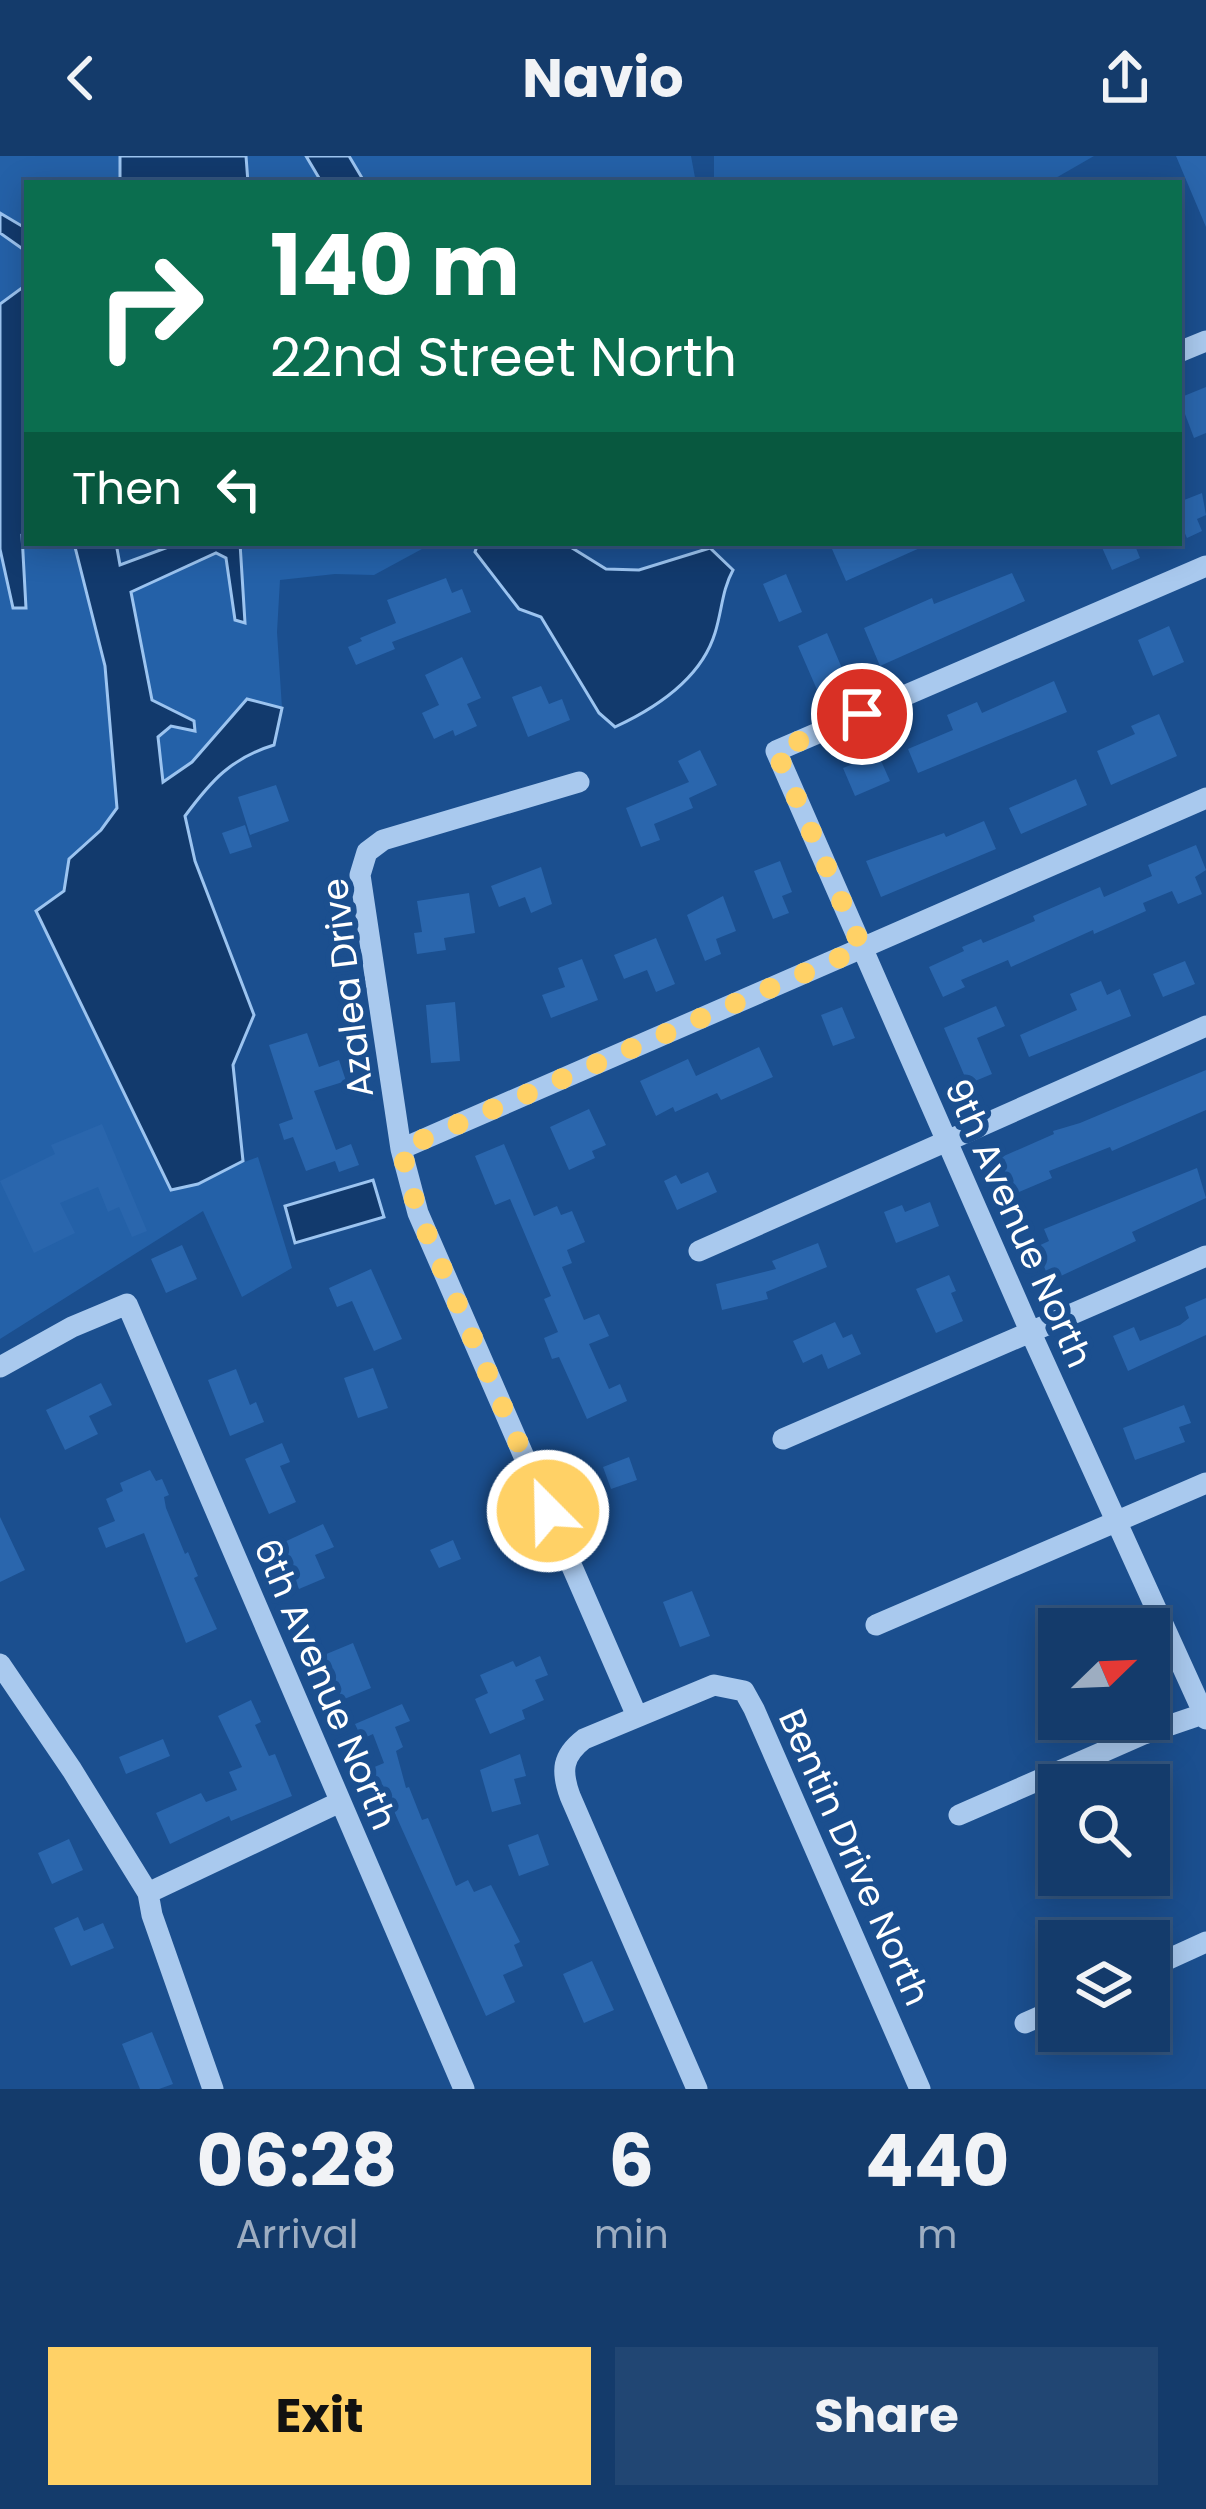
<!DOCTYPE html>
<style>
body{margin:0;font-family:Poppins,sans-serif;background:#214673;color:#f1f3f6;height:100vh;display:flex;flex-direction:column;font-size:45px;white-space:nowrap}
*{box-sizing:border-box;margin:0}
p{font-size:39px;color:#9dadc1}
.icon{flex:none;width:66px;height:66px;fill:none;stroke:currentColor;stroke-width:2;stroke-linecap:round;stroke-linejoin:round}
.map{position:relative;height:1933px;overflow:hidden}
.side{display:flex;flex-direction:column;background:#143b6b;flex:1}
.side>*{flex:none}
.top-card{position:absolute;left:24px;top:24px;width:1158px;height:366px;border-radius:0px;box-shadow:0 6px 30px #0003,0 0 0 3px #33557e;background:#0b6e4f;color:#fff;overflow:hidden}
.needle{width:78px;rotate:67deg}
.fabs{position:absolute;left:1038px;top:1452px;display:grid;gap:24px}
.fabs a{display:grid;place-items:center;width:132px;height:132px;border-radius:0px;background:#143b6b;box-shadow:0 6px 30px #0003,0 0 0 3px #33557e;font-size:60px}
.pin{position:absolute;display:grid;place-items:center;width:102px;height:102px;color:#fff;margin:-51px;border:6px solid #fff;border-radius:50%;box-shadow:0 3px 12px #0007}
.me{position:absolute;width:132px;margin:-66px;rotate:337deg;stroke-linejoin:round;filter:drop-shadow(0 0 9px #0008)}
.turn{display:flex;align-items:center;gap:42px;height:252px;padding:0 48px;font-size:54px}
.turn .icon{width:156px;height:156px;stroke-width:2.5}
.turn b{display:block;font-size:84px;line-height:102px}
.then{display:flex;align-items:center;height:114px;padding:0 48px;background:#0003;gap:24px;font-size:45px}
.eta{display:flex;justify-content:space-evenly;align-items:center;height:204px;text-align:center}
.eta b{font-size:72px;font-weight:700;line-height:84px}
.cta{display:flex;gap:24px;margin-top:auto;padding:24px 48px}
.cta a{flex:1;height:138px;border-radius:0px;background:#ffd166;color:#111;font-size:48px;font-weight:700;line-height:138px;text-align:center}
.cta a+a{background:#214673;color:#f1f3f6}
header{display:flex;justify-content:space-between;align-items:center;height:156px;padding:0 48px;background:#143b6b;font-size:54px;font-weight:700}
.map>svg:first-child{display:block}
</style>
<header><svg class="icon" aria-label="back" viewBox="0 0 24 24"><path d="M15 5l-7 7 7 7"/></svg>Navio<svg class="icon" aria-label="share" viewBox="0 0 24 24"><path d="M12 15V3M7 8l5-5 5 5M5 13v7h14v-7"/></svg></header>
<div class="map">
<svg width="1206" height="1933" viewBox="0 0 1206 1933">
<rect width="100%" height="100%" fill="#1b4f8f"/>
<path fill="#2461a8" d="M0 0H120V27H27V73L0 57Z
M246 0H306L322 27H248Z
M349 0H691L696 27H365Z
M714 0H1094L1047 27H714Z
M0 77 27 96V129L0 148Z
M27 377V387H74L105 510 117 652 101 674 69 703 65 735 37 754 171 1033 258 1001 292 1112 242 1141 203 1055 0 1183V393L13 452 26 451 22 379Z
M240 387H433L374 419 335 418 280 424 277 476 282 552 247 543 192 606 163 626 158 581 171 570 176 554 152 544 131 435 216 397 226 402 235 463 244 467Z"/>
<path fill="#123a6d" stroke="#9cc4f0" stroke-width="3" d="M120 0H246L248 27H120Z
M306 0H349L365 27H322Z
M0 57 27 73V377L22 379 26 452H13L0 393V148L26 129 27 96 0 77Z
M74 387H116L120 409 179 387H240L245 467 235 464 226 402 216 397 131 436 152 544 194 565 195 575 171 570 158 581 163 626 192 606 247 543 282 552 274 589C231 602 211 625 185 660L195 705 254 859 233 909 243 1005 198 1028 171 1034 36 755 64 735 69 703 101 674 117 652 105 510Z
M478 387H564L606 413 639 414 710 392 733 414C722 434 722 455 715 477 701 523 656 552 615 571L599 557 541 461 519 453 475 396Z
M373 1024 384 1061 295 1087 285 1050Z"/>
<path fill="#2a66ad" d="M1176 0H1206V71Z
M1206 231V277L1194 282 1179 242Z
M1202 337 1206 359 1197 363 1202 375 1187 382 1179 364V346Z
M845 387H931L846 425 832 393Z
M1100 387H1134L1140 402 1112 414Z
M1012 417 1025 445 880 510 864 472 932 442 934 448Z
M786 418 802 456 779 466 763 428Z
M446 422 452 437 462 433 471 456 392 486 395 493 356 509 348 491 362 485 360 482 396 467 387 444Z
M1169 470 1184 506 1153 520 1138 484Z
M827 477 847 524 818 536 798 490Z
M462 501 481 542 467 548 477 570 455 580 453 574 434 583 422 557 439 549 425 519Z
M1054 525 1067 556 918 617 908 593 953 574 947 559 977 546 982 557Z
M541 530 549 548 562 543 570 564 528 581 512 541Z
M1159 558 1177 600 1111 629 1097 595 1135 578 1131 570Z
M700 594 717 629 689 642 693 652 654 668 660 684 641 691 626 652 689 626 678 605Z
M878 598 890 625 855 640 843 612Z
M1076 623 1087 649 1021 678 1009 652Z
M276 629 289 665 250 679 238 641Z
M984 665 996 693 881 741 866 705 944 677 946 681Z
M245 669 252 691 230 698 222 677Z
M1196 689 1206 714 1195 721 1202 738 1178 748 1172 735 1143 747 1146 755 1094 778 1093 774 1011 811 1008 804 961 824 965 831 943 841 929 811 964 795 962 791 981 783 983 787 1035 765 1033 760 1100 731 1104 741 1152 720 1148 709Z
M780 705 792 736 782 740 789 757 773 763 754 715Z
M541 711 552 748 531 757 525 741 499 751 491 730Z
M469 737 475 777 444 782 446 794 417 798 414 777 422 776 417 745Z
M723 740 736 775 716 783 721 798 705 805 687 759Z
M656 782 675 828 656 836 647 814 624 823 614 799Z
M582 803 598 844 551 862 542 839 565 831 558 812Z
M1185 805 1195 828 1163 841 1153 818Z
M1101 825 1107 839 1120 833 1131 860 1029 901 1020 879 1077 854 1070 838Z
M455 846 460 905 431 907 426 849Z
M996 850 1005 870 977 882 992 918 968 928 944 872Z
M842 851 855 882 833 890 821 859Z
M307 877 319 911 339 904 346 925 314 935 336 994 351 988 359 1009 339 1016 335 1005 306 1015 293 981 284 984 279 968 293 963 269 889Z
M759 891 773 921 721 944 717 937 675 956 673 951 656 960 640 925 688 903 696 920Z
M1206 914V954L1112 995 1110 991 1049 1015 1052 1022 1012 1039 997 1003 1054 978 1053 975 1080 967Z
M589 953 606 989 592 995 595 1002 569 1014 550 971Z
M102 968 147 1075 132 1081 119 1051 108 1056 98 1031 60 1047 75 1077 34 1097 0 1025 55 998 51 989Z
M504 988 534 1060 557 1050 561 1059 572 1055 585 1086 567 1094 572 1107 562 1111 584 1164 599 1158 609 1180 589 1188 609 1233 620 1228 627 1245 587 1263 559 1201 552 1203 544 1182 558 1176 544 1143 551 1140 510 1043 495 1049 475 1000Z
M1197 1012 1206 1042 1132 1076 1136 1085 1050 1125 1036 1091 1049 1085 1044 1073Z
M708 1016 717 1036 677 1054 664 1025 676 1019 681 1028Z
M930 1046 939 1070 896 1087 884 1056 902 1049 905 1056Z
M818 1087 827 1111 766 1136 768 1143 722 1154 716 1128 776 1113 772 1105Z
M182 1089 197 1123 166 1137 151 1103Z
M371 1113 402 1183 374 1195 352 1145 337 1151 329 1132Z
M949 1119 956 1135 951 1137 963 1165 936 1177 916 1133Z
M1206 1142V1179L1128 1215 1113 1180 1134 1171 1140 1185 1180 1169 1189 1162 1185 1151Z
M835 1166 843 1182 852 1178 861 1198 828 1213 822 1198 803 1207 793 1185Z
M373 1212 388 1252 358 1262 344 1222Z
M236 1213 250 1249 256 1246 264 1266 230 1280 208 1224Z
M101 1227 112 1249 89 1260 98 1278 65 1294 46 1254Z
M1184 1249 1191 1267 1179 1271 1185 1286 1135 1304 1123 1272Z
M282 1287 290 1306 280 1310 296 1346 269 1358 245 1303Z
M629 1301 637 1324 611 1333 603 1311Z
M150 1314 156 1325 162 1323 169 1339 164 1341 166 1352 185 1398 188 1396 198 1420 194 1422 217 1473 186 1487 144 1377 106 1392 98 1372 115 1365 106 1343 123 1335 120 1327Z
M0 1361 25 1414 0 1426Z
M323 1368 334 1391 315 1399 325 1422 299 1433 280 1388Z
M453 1384 461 1403 439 1412 430 1394Z
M692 1435 710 1480 680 1491 663 1446Z
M353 1487 371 1532 342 1544 324 1499Z
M540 1500 548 1519 535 1524 544 1544 522 1554 525 1563 490 1578 475 1543 488 1537 480 1519 513 1505 516 1511Z
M251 1544 261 1566 255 1569 269 1600 275 1598 292 1640 231 1665 229 1660 170 1688 156 1657 201 1637 206 1646 237 1634 229 1616 242 1611 218 1560Z
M402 1548 410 1565 395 1571 403 1591 396 1595 406 1632 409 1631 422 1664 428 1662 456 1730 468 1724 474 1736 491 1729 520 1786 514 1789 523 1810 503 1819 515 1846 486 1860 393 1653 388 1655 372 1612 384 1607 373 1578 362 1583 355 1568Z
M163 1583 170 1600 126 1618 119 1601Z
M520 1598 526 1620 514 1623 521 1648 492 1656 480 1614Z
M538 1678 549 1709 519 1720 508 1689Z
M69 1683 83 1714 52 1728 38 1697Z
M78 1761 84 1775 103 1767 114 1792 71 1810 54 1772Z
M592 1805 614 1854 584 1867 563 1818Z
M152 1876 173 1928 159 1933H140L122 1888Z"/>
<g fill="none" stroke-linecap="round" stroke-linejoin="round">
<path stroke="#a9c9ee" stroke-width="21" d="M1179 196 1206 185
M1206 410 776 595 1030 1175 1206 1563
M579 626 383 684 367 696 360 719 401 993 418 1057 637 1560
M401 993 1206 642
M699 1095 1206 870
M0 1211 72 1171 127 1148 464 1933
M783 1283 1206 1100
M876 1469 1206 1327
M0 1508 72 1614 148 1737 152 1759 213 1933
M959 1659 1144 1578 1206 1557
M148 1737 340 1646
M1149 1812 1206 1786
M1025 1867 1059 1852
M697 1933 570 1640C561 1615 562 1600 584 1583L714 1529 744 1535 754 1553 920 1933"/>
</g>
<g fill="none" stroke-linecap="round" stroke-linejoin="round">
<path stroke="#ffd166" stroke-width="21" stroke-dasharray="0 37.8" d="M548 1355 418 1057 401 993 862 792 776 595 862 558"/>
</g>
<g text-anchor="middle" stroke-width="12" stroke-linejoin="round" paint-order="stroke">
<g font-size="36" fill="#fff" stroke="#1b4f8f">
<text transform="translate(347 832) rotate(-97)" y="13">Azalea Drive</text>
<text transform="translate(1019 1067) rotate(66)" y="13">9th Avenue North</text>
<text transform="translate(326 1528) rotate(67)" y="13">6th Avenue North</text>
<text transform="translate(855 1701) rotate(66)" y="13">Bentin Drive North</text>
</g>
</g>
</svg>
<div class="fabs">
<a><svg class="needle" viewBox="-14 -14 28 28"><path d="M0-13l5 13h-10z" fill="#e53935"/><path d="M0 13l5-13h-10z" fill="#9dadc1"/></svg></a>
<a><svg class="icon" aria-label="search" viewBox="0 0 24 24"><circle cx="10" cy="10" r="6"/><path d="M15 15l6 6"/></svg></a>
<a><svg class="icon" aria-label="layers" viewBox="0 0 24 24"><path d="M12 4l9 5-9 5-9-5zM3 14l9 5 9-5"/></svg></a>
</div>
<div class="pin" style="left:862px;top:558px;background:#d93025"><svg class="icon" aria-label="arrive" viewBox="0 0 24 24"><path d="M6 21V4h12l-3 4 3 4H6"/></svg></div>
<svg class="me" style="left:548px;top:1355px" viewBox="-20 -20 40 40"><circle r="17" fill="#ffd166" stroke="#fff" stroke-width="3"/><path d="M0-11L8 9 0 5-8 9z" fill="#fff"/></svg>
<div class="top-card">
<div class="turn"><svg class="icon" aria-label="right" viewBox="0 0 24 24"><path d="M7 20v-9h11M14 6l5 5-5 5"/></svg><div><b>140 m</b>22nd Street North</div></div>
<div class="then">Then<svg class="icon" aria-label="left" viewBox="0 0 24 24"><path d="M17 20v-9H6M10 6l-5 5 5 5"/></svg></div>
</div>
</div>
<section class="side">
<div class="eta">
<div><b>06:28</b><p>Arrival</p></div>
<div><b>6</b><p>min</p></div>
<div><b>440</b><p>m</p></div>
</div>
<div class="cta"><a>Exit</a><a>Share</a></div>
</section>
